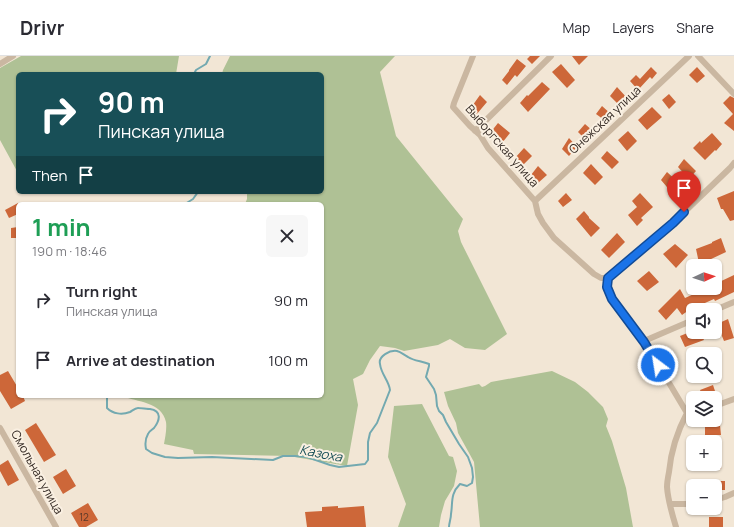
<!DOCTYPE html>
<meta charset="utf-8">
<style>
body{margin:0;font-family:Manrope,sans-serif;background:#f7f7f7;color:#2b2b33;height:100vh;display:flex;flex-direction:column;font-size:15px;white-space:nowrap}
*{box-sizing:border-box;margin:0}
p{font-size:13px;color:#7c7c81}
.icon{flex:none;width:22px;height:22px;fill:none;stroke:currentColor;stroke-width:2;stroke-linecap:round;stroke-linejoin:round}
.map{position:relative;flex:1;overflow:hidden}
.sheet{position:absolute;left:16px;top:146px;width:308px;height:196px;display:flex;flex-direction:column;background:#fff;border-radius:6px;box-shadow:0 1px 3px #0004}
.sheet>*{flex:none}
.hud{position:absolute;left:16px;top:16px;width:308px;height:122px;border-radius:6px;box-shadow:0 1px 3px #0004;background:#184f57;color:#fff;overflow:hidden}
.needle{width:26px;rotate:87deg}
.fabs{position:absolute;left:686px;top:203px;display:grid;gap:8px}
.fabs a{display:grid;place-items:center;width:36px;height:36px;border-radius:6px;background:#fff;box-shadow:0 1px 3px #0004;font-size:20px}
.pin{position:absolute;display:grid;place-items:center;width:34px;height:34px;color:#fff;margin:-41px -17px;border-radius:50% 50% 50% 0;rotate:-45deg;box-shadow:0 0 4px #0007}
.pin .icon{rotate:45deg}
.me{position:absolute;width:44px;margin:-22px;rotate:329deg;stroke-linejoin:round;filter:drop-shadow(0 0 3px #0008)}
.turn{display:flex;align-items:center;gap:14px;height:84px;padding:0 16px;font-size:18px}
.turn .icon{width:52px;height:52px;stroke-width:2.5}
.turn b{display:block;font-size:28px;line-height:34px}
.then{display:flex;align-items:center;height:38px;padding:0 16px;background:#0003;gap:8px;font-size:15px}
.round{display:grid;place-items:center;flex:none;width:42px;height:42px;border-radius:6px;background:#f7f7f7}
.headline{display:flex;align-items:center;justify-content:space-between;height:68px;padding:0 16px}
h1{font-size:24px;font-weight:700;line-height:30px;color:#1e9e55}
ul{padding:0;list-style:none}
li{display:flex;align-items:center;gap:12px;height:60px;padding:0 16px}
li div{flex:1}
li b{display:block;font-size:15px}
li em{font-style:normal}
header{display:flex;align-items:center;gap:24px;box-sizing:border-box;height:56px;padding:0 20px;background:#fff;border-bottom:1px solid #e1e1e2}
header strong{font-size:19px}
nav{display:flex;gap:22px;margin-inline-start:auto;font-size:14px}
.map>svg:first-child{display:block}
</style>
<header>
<strong>Drivr</strong>
<nav><a>Map</a><a>Layers</a><a>Share</a></nav>
</header>
<div class="map">
<svg width="734" height="471" viewBox="0 0 734 471">
<rect width="100%" height="100%" fill="#f2e6d5"/>
<path fill="#afc195" d="M21 0H179L176 18H18V117L0 84V12Z
M230 0H395L380 16 396 80 463 163 458 175 461 186 507 278 485 294 465 292 450 283 438 289 404 295 395 292 380 290 370 304 363 318 353 323 358 349 347 410 289 400 194 398 193 394 164 388C165 382 167 373 166 366 162 346 137 346 122 340H322V148H245L247 143V136H322V18H222L223 14Z
M552 315 575 326 588 336 603 351 608 363 606 370 612 385 626 432 633 471H480L474 406 458 377 456 367 448 350 444 336 479 328 482 331 485 330 491 326Z
M422 348 449 400 453 401 457 415 454 430 445 445 441 459 439 471H398L406 448 388 401 394 350Z"/>
<g fill="none" stroke-linecap="round" stroke-linejoin="round">
<path stroke="#73a9b0" stroke-width="2" d="M194 18 196 14 206 8 210 0
M185 148 193 143 198 136
M107 340V352C113 358 122 359 130 356 132 355 135 352 138 352 140 352 148 353 150 353 162 355 160 364 154 372 152 374 149 375 148 378 145 383 145 388 146 393L152 397 165 401 178 402 212 401 273 404 283 400H295L307 401 330 409 339 411 365 408 368 404V386L370 377 377 367 390 334C389 325 381 318 380 308 378 300 390 294 397 295 401 296 404 299 408 301 414 305 422 305 429 308V310L426 321 434 333 436 339 437 350 439 355 443 359 446 366 459 388 468 401 472 412 473 421 472 427 467 430 460 428C450 438 453 446 451 458 451 463 449 467 449 471"/>
</g>
<path fill="#cd6739" d="M530 0H540L532 8 527 3Z
M572 0H588L579 9Z
M517 3 526 10 517 21 515 19 507 29 502 24 509 15V14Z
M561 8 575 24 567 32 552 16Z
M651 11 657 17 652 23 650 21 638 34 630 25 636 19 640 23Z
M697 11 705 20 697 27 689 19Z
M542 26 550 33 528 56 520 47 527 39 528 40Z
M617 31 628 43 620 50 610 40Z
M669 38 676 46 669 53 662 44Z
M480 39 487 46 476 59 470 53Z
M730 40 734 42V75L724 67 733 58 723 47Z
M602 50 612 59 607 66 596 58Z
M652 51 662 61 647 74 638 64Z
M498 67 510 77 502 87 490 77Z
M585 68 594 76 586 84 578 76Z
M628 75 637 85 627 95 618 84Z
M712 77 722 88 716 95 715 94 705 104 693 92 700 85 701 87Z
M569 82 577 91 569 100 562 93Z
M524 92 532 100 523 109 515 102Z
M607 95 619 106 612 113 601 102Z
M684 103 696 115 689 123 678 111Z
M591 108 603 121 595 129 583 117Z
M538 110 547 119 538 127 531 119Z
M667 116 680 128 672 137 661 124Z
M734 135V164L730 165 723 153H721L717 142Z
M566 137 572 144 563 151 558 145Z
M640 137 653 151 641 162 643 164 637 170 628 159 637 151 632 145Z
M18 147V158L9 162 5 154Z
M584 155 589 161V162L600 172 591 181 576 163Z
M18 171V182H11V172Z
M617 177 625 186 609 202 601 194Z
M721 182 726 196 709 204 699 207 696 193 712 187V186Z
M675 188 688 199 676 212 663 198Z
M649 215 659 226 647 235 637 225Z
M734 219V236L715 245 714 243 689 254 682 259 677 252 666 264 658 255 680 233 685 242 707 232H715V228Z
M728 263 734 282 724 285 717 268Z
M690 276H700L704 284 685 291 680 280Z
M8 315 18 332V340H23L25 345 11 353 0 335V319Z
M713 329 716 338 707 342H703L700 334Z
M36 367 56 399 44 406 25 374Z
M720 369 721 379H705V370Z
M715 401H722L721 413H715Z
M8 404 19 424 8 430 0 415V409Z
M66 413 76 430 63 438 53 421Z
M715 425H725V434H715Z
M88 447 98 464 86 471H79L71 457Z
M338 450V452L364 450 366 471H307L305 456 322 455V451Z
M709 461H723V471H709Z"/>
<g fill="none" stroke-linecap="round" stroke-linejoin="round">
<path stroke="#cab7a1" stroke-width="6" d="M473 0 454 47 453 51 470 70 480 79 488 92 535 145 538 158 543 167 554 182 594 218 601 222H608
M698 0 734 38
M0 8 13 0
M475 75 551 0
M535 145 689 0
M608 222 673 167 730 112 734 107
M608 222 607 231 612 243 644 285 687 357
M715 254 734 246
M644 285 693 264
M715 350 734 343
M0 372 56 471
M715 444 725 441 734 437
M670 448H693
M676 471C672 458 668 445 667 431 667 426 668 421 669 416 671 394 677 376 687 357"/>
</g>
<g fill="none" stroke-linecap="round" stroke-linejoin="round">
<defs>
<path id="route" d="M658 309 644 286 612 243 607 231 608 222 673 167 684 156"/>
</defs>
<use href="#route" stroke="#114b97" stroke-width="10"/>
<use href="#route" stroke="#1a73e8" stroke-width="7"/>
</g>
<g text-anchor="middle" stroke-width="4" stroke-linejoin="round" paint-order="stroke">
<g font-size="10" fill="#5a3929">
<text x="84" y="465">12</text>
</g>
<g font-size="12" fill="#342a24" stroke="#faf0e2">
<text transform="translate(605 64) rotate(-43)" y="4">Онежская улица</text>
<text transform="translate(502 90) rotate(49)" y="4">Выборгская улица</text>
<text transform="translate(37 416) rotate(61)" y="4">Смольная улица</text>
</g>
<g font-size="13" font-style="italic" fill="#184f57" stroke="#faf0e2">
<text transform="translate(321 397) rotate(11)" y="5">Казоха</text>
</g>
</g>
</svg>
<div class="fabs">
<a><svg class="needle" viewBox="-14 -14 28 28"><path d="M0-13l5 13h-10z" fill="#e53935"/><path d="M0 13l5-13h-10z" fill="#7c7c81"/></svg></a>
<a><svg class="icon" aria-label="sound" viewBox="0 0 24 24"><path d="M4 9h4l5-4v14l-5-4H4zM17 9q2 3 0 6"/></svg></a>
<a><svg class="icon" aria-label="search" viewBox="0 0 24 24"><circle cx="10" cy="10" r="6"/><path d="M15 15l6 6"/></svg></a>
<a><svg class="icon" aria-label="layers" viewBox="0 0 24 24"><path d="M12 4l9 5-9 5-9-5zM3 14l9 5 9-5"/></svg></a>
<a>+</a>
<a>−</a>
</div>
<div class="pin" style="left:684px;top:156px;background:#d93025"><svg class="icon" aria-label="arrive" viewBox="0 0 24 24"><path d="M6 21V4h12l-3 4 3 4H6"/></svg></div>
<svg class="me" style="left:658px;top:309px" viewBox="-20 -20 40 40"><circle r="17" fill="#1a73e8" stroke="#fff" stroke-width="3"/><path d="M0-11L8 9 0 5-8 9z" fill="#fff"/></svg>
<div class="hud">
<div class="turn"><svg class="icon" aria-label="right" viewBox="0 0 24 24"><path d="M7 20v-9h11M14 6l5 5-5 5"/></svg><div><b>90 m</b>Пинская улица</div></div>
<div class="then">Then<svg class="icon" aria-label="arrive" viewBox="0 0 24 24"><path d="M6 21V4h12l-3 4 3 4H6"/></svg></div>
</div>
<section class="sheet">
<div class="headline"><div><h1>1 min</h1><p>190 m · 18:46</p></div><a class="round"><svg class="icon" aria-label="close" viewBox="0 0 24 24"><path d="M6 6l12 12M18 6L6 18"/></svg></a></div>
<ul>
<li><svg class="icon" aria-label="right" viewBox="0 0 24 24"><path d="M7 20v-9h11M14 6l5 5-5 5"/></svg><div><b>Turn right</b><p>Пинская улица</p></div><em>90 m</em></li>
<li><svg class="icon" aria-label="arrive" viewBox="0 0 24 24"><path d="M6 21V4h12l-3 4 3 4H6"/></svg><div><b>Arrive at destination</b></div><em>100 m</em></li>
</ul>
</section>
</div>
